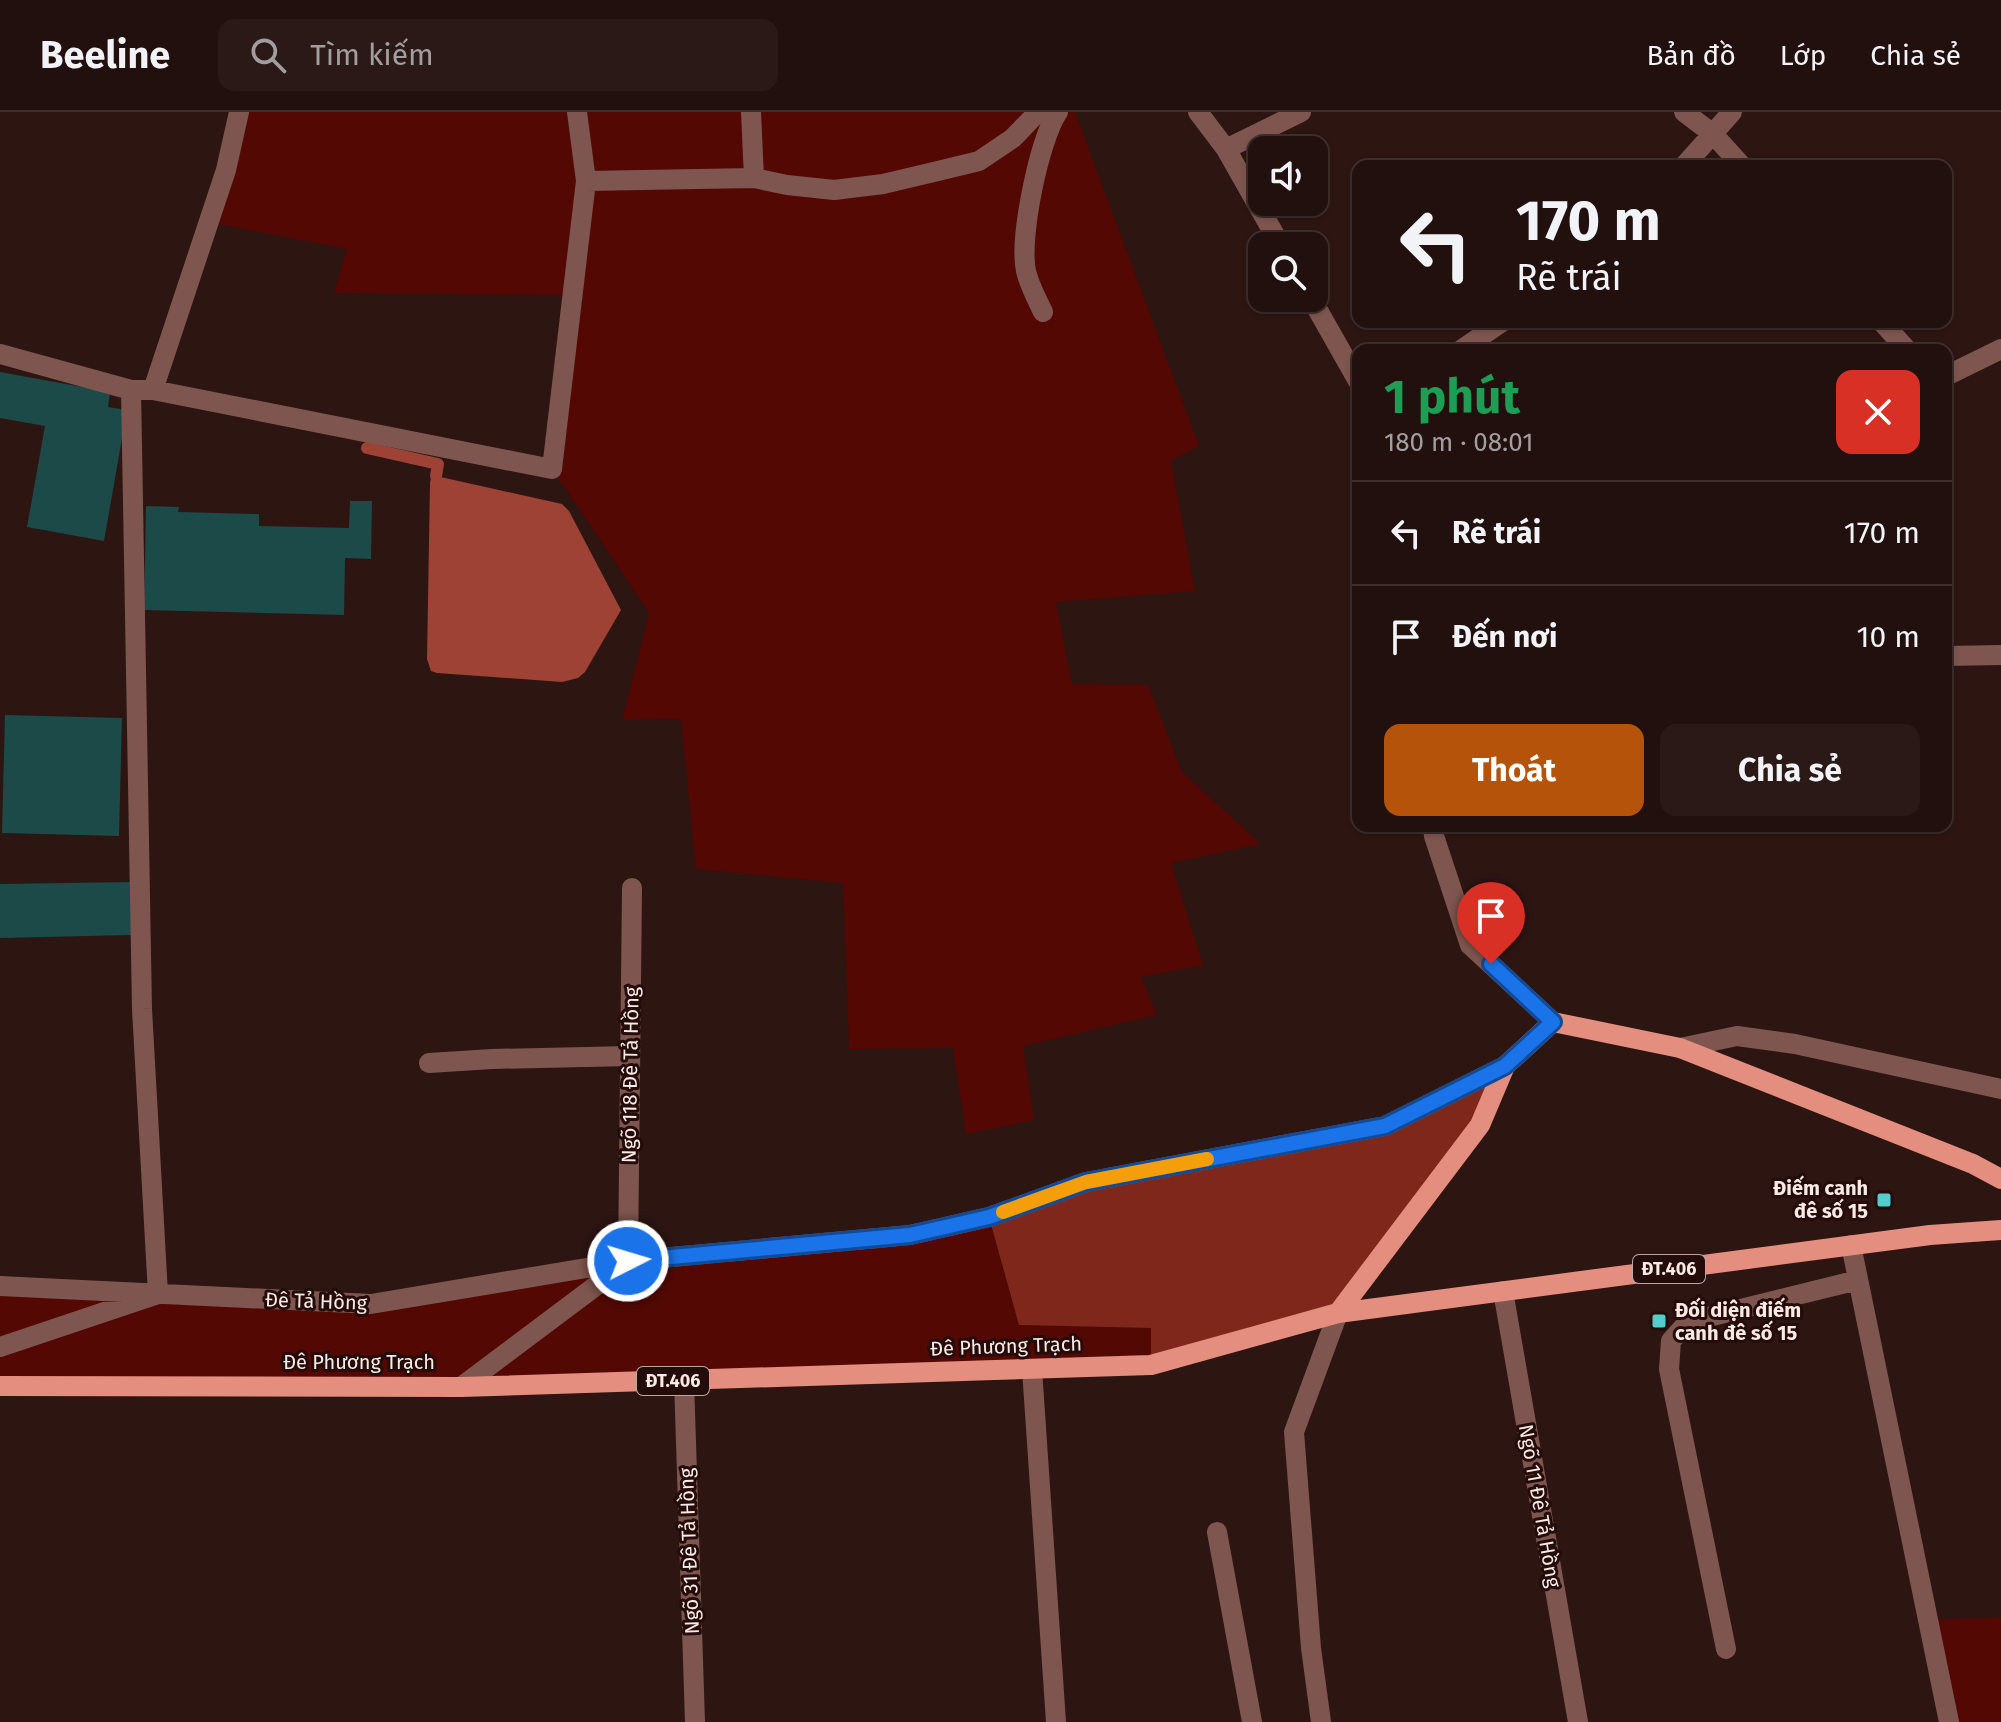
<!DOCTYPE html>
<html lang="vi">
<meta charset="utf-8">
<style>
body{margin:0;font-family:"Fira Sans",sans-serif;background:#2a1917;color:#f1f3f6;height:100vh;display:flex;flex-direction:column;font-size:30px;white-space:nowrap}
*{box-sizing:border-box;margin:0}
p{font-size:26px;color:#a29d9e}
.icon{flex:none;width:44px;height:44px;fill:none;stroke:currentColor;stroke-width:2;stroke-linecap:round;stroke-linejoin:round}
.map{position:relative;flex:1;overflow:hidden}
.side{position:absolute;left:1352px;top:232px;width:600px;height:488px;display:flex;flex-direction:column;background:#22100e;border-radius:16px;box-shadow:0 2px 6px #0004,0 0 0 2px #3f302e}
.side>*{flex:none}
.banner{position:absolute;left:1352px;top:48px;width:600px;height:168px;border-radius:16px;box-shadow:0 2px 6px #0004,0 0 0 2px #3f302e;background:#22100e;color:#f1f3f6;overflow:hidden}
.tools{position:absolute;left:1248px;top:24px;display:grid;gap:16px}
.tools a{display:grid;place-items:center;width:80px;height:80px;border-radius:16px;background:#22100e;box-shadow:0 2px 6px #0004,0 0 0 2px #3f302e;font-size:40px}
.pin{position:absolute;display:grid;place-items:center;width:68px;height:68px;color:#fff;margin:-82px -34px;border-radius:50% 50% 50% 0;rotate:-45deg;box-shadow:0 0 8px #0007}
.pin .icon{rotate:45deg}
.me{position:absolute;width:88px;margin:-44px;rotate:85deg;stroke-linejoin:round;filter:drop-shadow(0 0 6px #0008)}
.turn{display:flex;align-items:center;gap:28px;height:168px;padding:0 32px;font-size:36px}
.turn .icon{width:104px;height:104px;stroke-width:2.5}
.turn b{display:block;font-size:56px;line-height:68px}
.round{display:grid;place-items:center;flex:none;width:84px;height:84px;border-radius:16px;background:#2a1917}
.head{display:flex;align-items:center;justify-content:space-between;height:136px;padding:0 32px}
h1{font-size:48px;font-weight:700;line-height:60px;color:#1e9e55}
.primary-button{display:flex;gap:16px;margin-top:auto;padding:16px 32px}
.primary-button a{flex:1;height:92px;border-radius:16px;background:#b45309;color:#fff;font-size:32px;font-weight:700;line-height:92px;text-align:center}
.primary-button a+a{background:#2a1917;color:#f1f3f6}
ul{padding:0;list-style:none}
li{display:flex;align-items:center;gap:24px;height:104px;padding:0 32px;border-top:2px solid #3f302e}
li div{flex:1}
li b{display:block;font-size:30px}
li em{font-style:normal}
header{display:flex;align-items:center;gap:48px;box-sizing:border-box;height:112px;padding:0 40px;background:#22100e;border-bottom:2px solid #3f302e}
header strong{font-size:38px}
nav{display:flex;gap:44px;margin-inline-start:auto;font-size:28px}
.search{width:560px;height:72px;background:#2a1917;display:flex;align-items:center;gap:20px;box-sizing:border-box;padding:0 28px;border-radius:16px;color:#a29d9e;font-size:30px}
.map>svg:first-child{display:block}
</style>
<header>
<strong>Beeline</strong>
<div class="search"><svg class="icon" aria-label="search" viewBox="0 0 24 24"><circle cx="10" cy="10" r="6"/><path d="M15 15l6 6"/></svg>Tìm kiếm</div>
<nav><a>Bản đồ</a><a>Lớp</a><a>Chia sẻ</a></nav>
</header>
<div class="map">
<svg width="2001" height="1610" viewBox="0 0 2001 1610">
<rect width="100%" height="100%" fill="#2d1512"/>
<path fill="#530803" d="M240 0H1075L1199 334 1171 348 1195 479 1056 490 1072 572 1148 573 1182 660 1261 732 1171 751 1203 853 1141 865 1157 903 1023 934 1034 1008 966 1022 953 936 849 937 843 771 696 757 681 607 622 608 649 501 552 357 573 183 334 181 347 137 208 110Z
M989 1105 1019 1213 1152 1216 1151 1253 684 1268 0 1273V1174L371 1192Z
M2001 1505V1610H1947L1928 1508Z"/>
<path fill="#80271c" d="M1505 954 1480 1013 1338 1201 1151 1253V1216L1019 1213 989 1105 1076 1063 1218 1044 1385 1014Z"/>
<path fill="#9d4235" d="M436 364 562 392 569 399 621 498 585 560 578 566 562 570 437 561 431 559 427 547 430 371 431 366Z"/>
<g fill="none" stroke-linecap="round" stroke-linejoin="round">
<path stroke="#9d4235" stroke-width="12" d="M367 336 438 352 436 364"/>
</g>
<path fill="#1b4a49" d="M0 260 110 280 108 295 127 298 104 429 27 415 45 314 0 306Z
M350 389H372L371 447 345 446 344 503 144 498 146 394 179 395 178 400 259 402V414L349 416Z
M5 603 122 606 119 724 2 721Z
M131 770 132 823 0 826V772Z"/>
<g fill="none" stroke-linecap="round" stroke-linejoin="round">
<path stroke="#7f564f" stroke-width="20" d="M577 0 586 69
M1198 0 1226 37 1281 134
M1684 0 1713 22 1742 54
M1226 37 1301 0
M1684 54 1732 0
M754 66 787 73 834 78 883 72 938 59 979 49 1013 26 1038 0
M1311 186 1358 269
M1043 200C1037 187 1029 173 1026 159 1019 126 1039 28 1058 0
M1882 210 1907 238
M1461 238 1502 210
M0 242 131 278
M1946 264 2001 237
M153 278 226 58 239 0
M1946 544 2001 543
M1433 714 1434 724 1470 833 1553 910
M1680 936 1737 924 1795 932 2001 977
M429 951 492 947 630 944
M1851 1133 1949 1610
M628 1149 632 776
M0 1174 371 1192 628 1149 910 1123 989 1105 1086 1070 1385 1014 1505 954
M1503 1179 1578 1610
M0 1235 158 1182 142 897 131 278H153L552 357 586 69 754 66 751 0
M1032 1257 1056 1610
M684 1268 695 1610
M461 1275 625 1152
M1217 1420 1252 1610
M1726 1537 1669 1257 1671 1229 1688 1210 1858 1168
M1321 1610 1311 1536 1294 1320 1338 1201"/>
<path stroke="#e48e80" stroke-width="20" d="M1338 1201 1480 1013 1505 954 1553 910 1680 936 1973 1052 2001 1067
M0 1274 461 1275 1151 1253 1338 1201 1930 1123 2001 1118"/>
</g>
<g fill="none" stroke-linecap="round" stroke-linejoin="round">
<defs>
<path id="route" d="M628 1149 910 1123 989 1105 1086 1070 1385 1014 1505 954 1553 910 1491 852"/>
</defs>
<use href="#route" stroke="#114b97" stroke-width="20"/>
<use href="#route" stroke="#1a73e8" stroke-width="14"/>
<path stroke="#f59e0b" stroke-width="14" d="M1003 1100 1086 1070 1207 1047"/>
</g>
<g fill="#53cdcb" stroke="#230c09" stroke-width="3">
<rect x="1876" y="1080" width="16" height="16" rx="4"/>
<rect x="1651" y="1201" width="16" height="16" rx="4"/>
</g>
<g text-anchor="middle" stroke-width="6" stroke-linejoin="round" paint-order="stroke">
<g fill="#230c09" stroke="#baa7a3" stroke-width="2">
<rect x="1633" y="1143" width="72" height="28" rx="6"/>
<rect x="637" y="1255" width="72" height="28" rx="6"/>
</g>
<g font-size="18" font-weight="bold" fill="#fae9e5">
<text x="1669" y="1163">ĐT.406</text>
<text x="673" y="1275">ĐT.406</text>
</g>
<g font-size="20" fill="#fae9e5" stroke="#230c09">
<text transform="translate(630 963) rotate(-89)" y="7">Ngõ 118 Đê Tả Hồng</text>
<text transform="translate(316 1189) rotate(2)" y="7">Đê Tả Hồng</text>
<text transform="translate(1006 1234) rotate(-2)" y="7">Đê Phương Trạch</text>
<text x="359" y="1257">Đê Phương Trạch</text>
<text transform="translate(1540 1394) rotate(80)" y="7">Ngõ 11 Đê Tả Hồng</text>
<text transform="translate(689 1439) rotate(-92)" y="7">Ngõ 31 Đê Tả Hồng</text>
</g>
<g font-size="20" font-weight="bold" fill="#fae9e5" stroke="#230c09" text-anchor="end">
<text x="1868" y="1083">Điếm canh<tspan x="1868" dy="23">đê số 15</tspan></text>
<text x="1675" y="1205" text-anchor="start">Đối diện điếm<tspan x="1675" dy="23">canh đê số 15</tspan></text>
</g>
</g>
</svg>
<div class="tools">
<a><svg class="icon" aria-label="sound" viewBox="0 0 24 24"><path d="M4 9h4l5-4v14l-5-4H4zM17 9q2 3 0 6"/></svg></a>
<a><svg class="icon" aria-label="search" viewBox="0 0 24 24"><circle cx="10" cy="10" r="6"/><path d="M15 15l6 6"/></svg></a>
</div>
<div class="pin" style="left:1491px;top:852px;background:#d93025"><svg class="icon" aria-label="arrive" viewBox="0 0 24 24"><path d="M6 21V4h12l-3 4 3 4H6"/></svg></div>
<svg class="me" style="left:628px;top:1149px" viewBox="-20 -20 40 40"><circle r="17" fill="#1a73e8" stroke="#fff" stroke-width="3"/><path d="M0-11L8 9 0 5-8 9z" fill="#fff"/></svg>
<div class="banner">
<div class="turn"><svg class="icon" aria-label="left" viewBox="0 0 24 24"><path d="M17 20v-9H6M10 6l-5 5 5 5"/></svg><div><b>170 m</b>Rẽ trái</div></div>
</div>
<section class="side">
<div class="head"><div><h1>1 phút</h1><p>180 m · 08:01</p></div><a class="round" style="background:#d93025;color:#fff"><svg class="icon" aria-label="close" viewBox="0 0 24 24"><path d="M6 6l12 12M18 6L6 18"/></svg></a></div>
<ul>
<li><svg class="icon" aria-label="left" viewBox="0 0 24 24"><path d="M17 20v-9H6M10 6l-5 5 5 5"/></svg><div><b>Rẽ trái</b></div><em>170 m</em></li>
<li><svg class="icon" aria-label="arrive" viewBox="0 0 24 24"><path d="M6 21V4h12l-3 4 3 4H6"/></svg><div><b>Đến nơi</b></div><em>10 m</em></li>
</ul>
<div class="primary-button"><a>Thoát</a><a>Chia sẻ</a></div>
</section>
</div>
